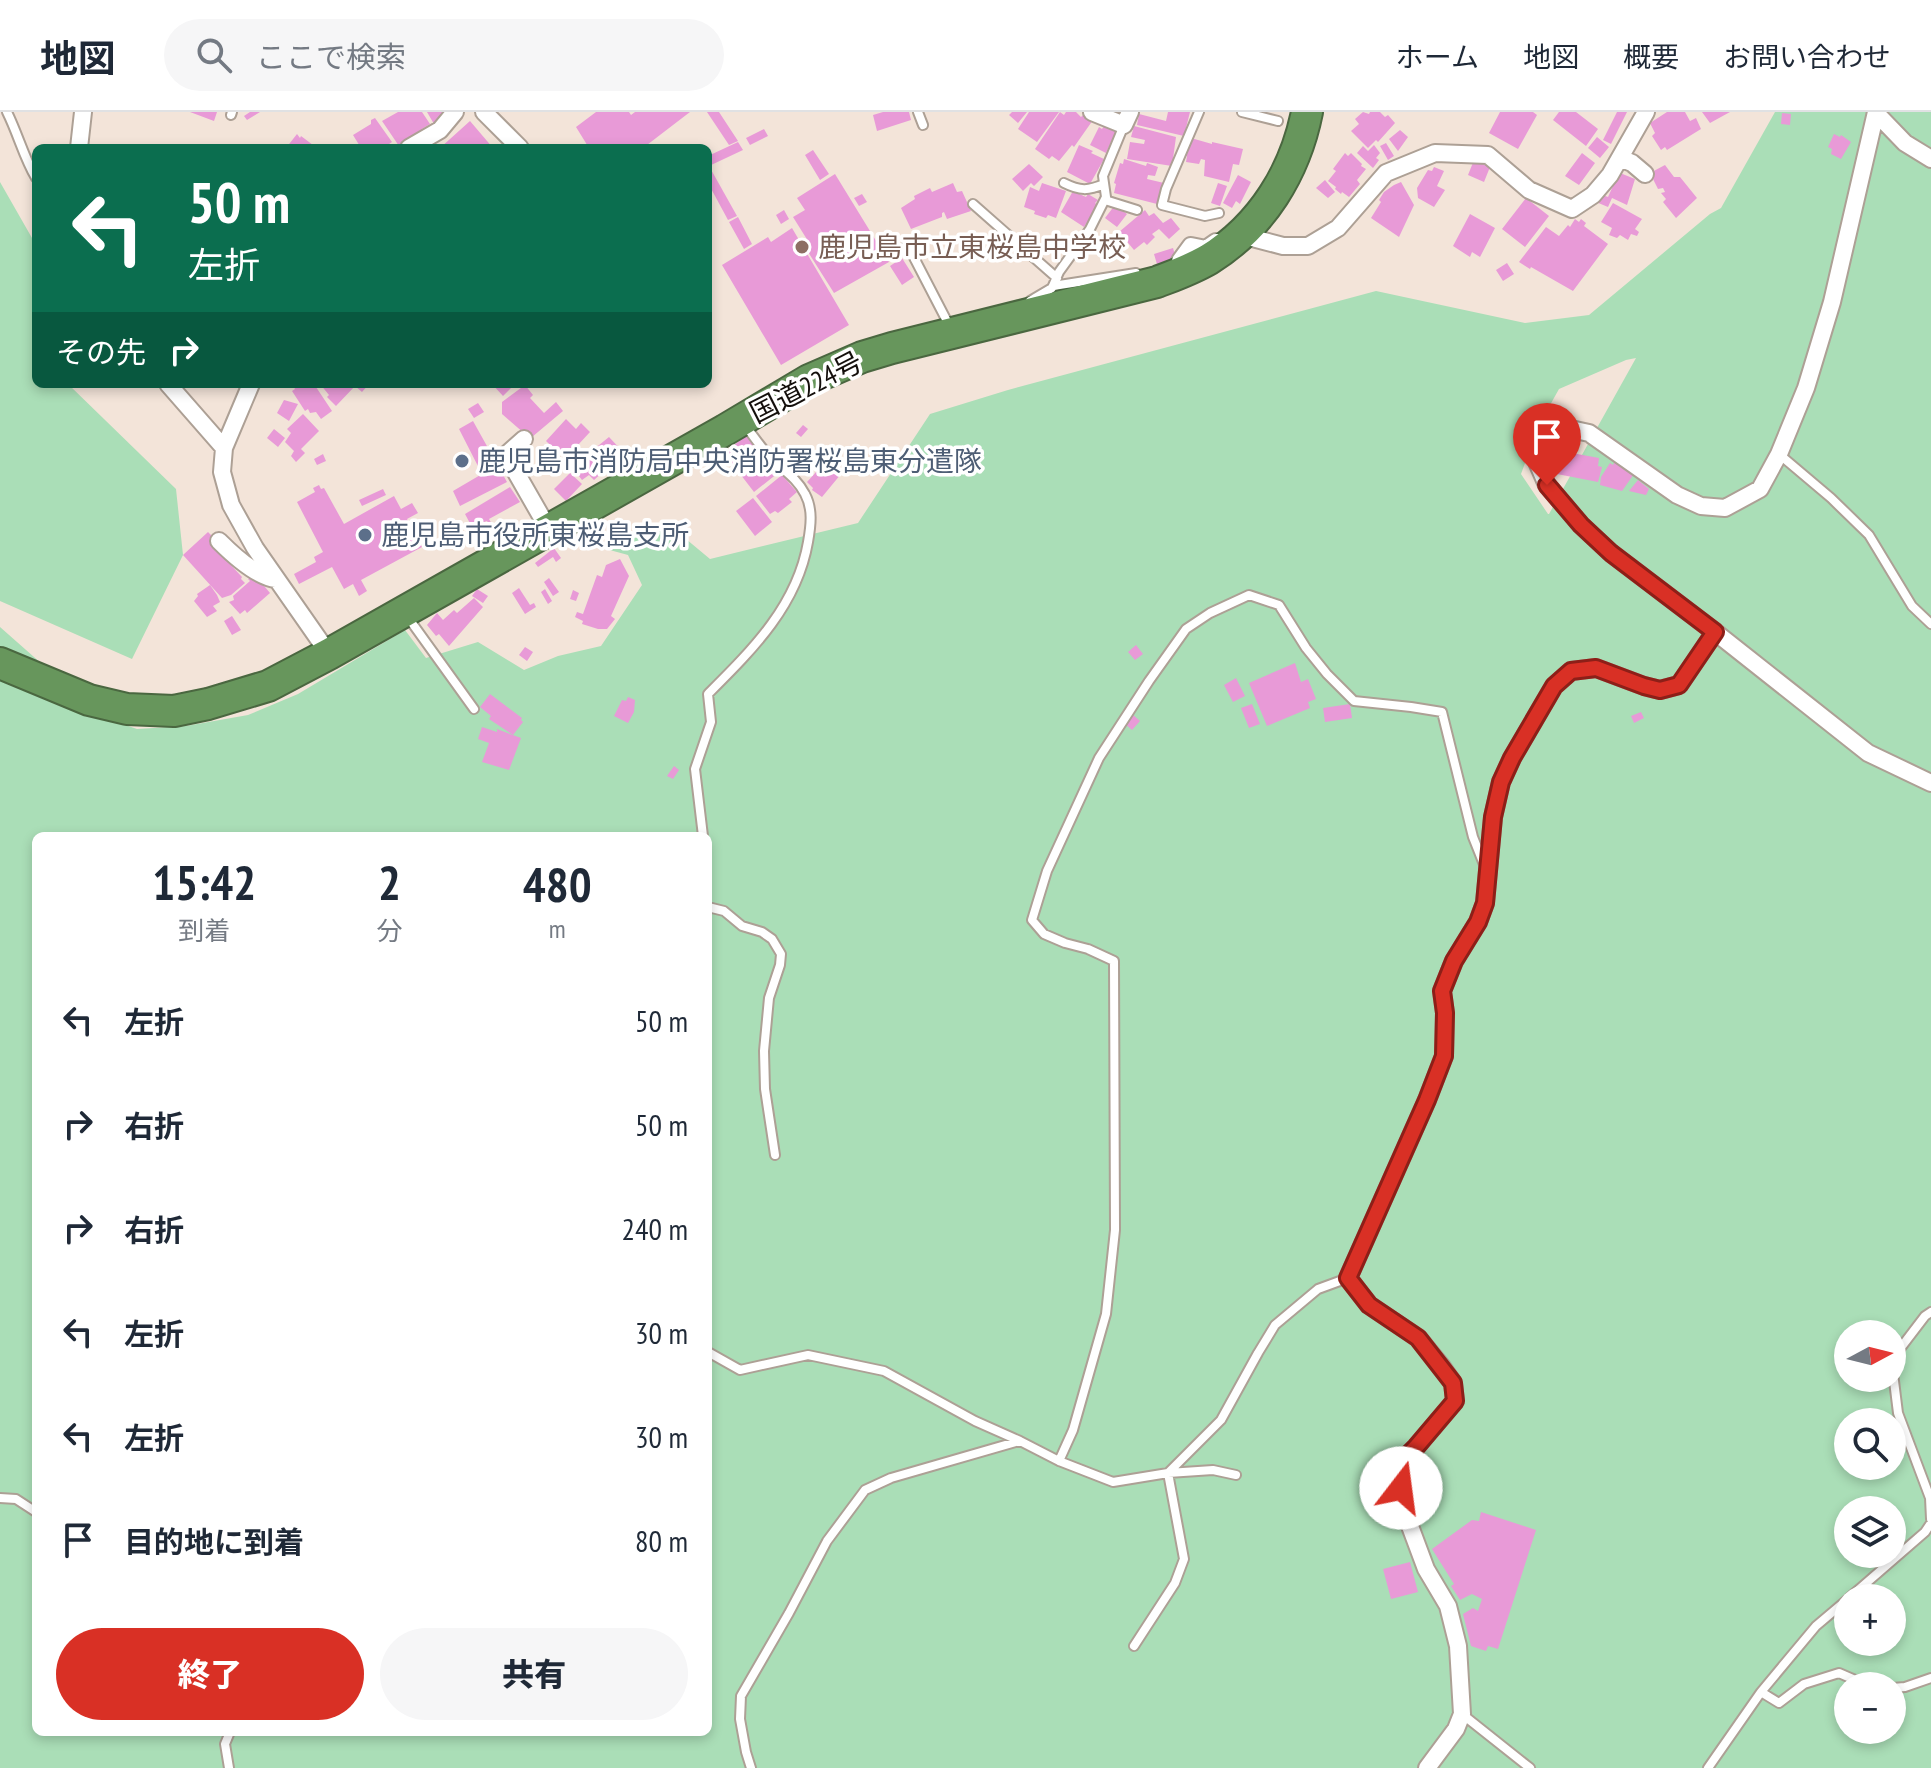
<!DOCTYPE html>
<html lang="ja">
<meta charset="utf-8">
<style>
body{margin:0;font-family:"PT Sans Narrow","Noto Sans JP",sans-serif;background:#f6f6f7;color:#1f2937;height:100vh;display:flex;flex-direction:column;font-size:30px;white-space:nowrap}
*{box-sizing:border-box;margin:0}
p{font-size:26px;color:#747a83}
.icon{flex:none;width:44px;height:44px;fill:none;stroke:currentColor;stroke-width:2;stroke-linecap:round;stroke-linejoin:round}
.map{position:relative;flex:1;overflow:hidden}
.sheet{position:absolute;left:32px;top:720px;width:680px;height:904px;display:flex;flex-direction:column;background:#fff;border-radius:12px;box-shadow:0 4px 12px #0003}
.sheet>*{flex:none}
.guide{position:absolute;left:32px;top:32px;width:680px;height:244px;border-radius:12px;box-shadow:0 4px 12px #0003;background:#0b6e4f;color:#fff;overflow:hidden}
.needle{width:52px;rotate:83deg}
.buttons{position:absolute;left:1834px;top:1208px;display:grid;gap:16px}
.buttons a{display:grid;place-items:center;width:72px;height:72px;border-radius:50%;background:#fff;box-shadow:0 4px 12px #0003;font-size:40px}
.pin{position:absolute;display:grid;place-items:center;width:68px;height:68px;color:#fff;margin:-82px -34px;border-radius:50% 50% 50% 0;rotate:-45deg;box-shadow:0 0 8px #0007}
.pin .icon{rotate:45deg}
.me{position:absolute;width:88px;margin:-44px;rotate:15deg;stroke-linejoin:round;filter:drop-shadow(0 0 6px #0008)}
.turn{display:flex;align-items:center;gap:28px;height:168px;padding:0 24px;font-size:36px}
.turn .icon{width:104px;height:104px;stroke-width:2.5}
.turn b{display:block;font-size:56px;line-height:68px}
.then{display:flex;align-items:center;height:76px;padding:0 24px;background:#0003;gap:16px;font-size:30px}
.eta{display:flex;justify-content:space-evenly;align-items:center;height:136px;text-align:center}
.eta b{font-size:48px;font-weight:800;line-height:56px}
.primary-button{display:flex;gap:16px;margin-top:auto;padding:16px 24px}
.primary-button a{flex:1;height:92px;border-radius:48px;background:#d93025;color:#fff;font-size:32px;font-weight:800;line-height:92px;text-align:center}
.primary-button a+a{background:#f6f6f7;color:#1f2937}
ul{padding:0;list-style:none}
li{display:flex;align-items:center;gap:24px;height:104px;padding:0 24px}
li div{flex:1}
li b{display:block;font-size:30px}
li em{font-style:normal}
header{display:flex;align-items:center;gap:48px;box-sizing:border-box;height:112px;padding:0 40px;background:#fff;border-bottom:2px solid #e0e1e3}
header strong{font-size:38px}
nav{display:flex;gap:44px;margin-inline-start:auto;font-size:28px}
.search{width:560px;height:72px;background:#f6f6f7;display:flex;align-items:center;gap:20px;box-sizing:border-box;padding:0 28px;border-radius:44px;color:#747a83;font-size:30px}
.map>svg:first-child{display:block}
</style>
<header>
<strong>地図</strong>
<div class="search"><svg class="icon" aria-label="search" viewBox="0 0 24 24"><circle cx="10" cy="10" r="6"/><path d="M15 15l6 6"/></svg>ここで検索</div>
<nav><a>ホーム</a><a>地図</a><a>概要</a><a>お問い合わせ</a></nav>
</header>
<div class="map">
<svg width="1931" height="1656" viewBox="0 0 1931 1656">
<rect width="100%" height="100%" fill="#f3e4d9"/>
<path fill="#aadeb7" fill-rule="evenodd" d="M1775 0H1931V1656H0V515L102 605 137 617 186 614 248 603 298 582 405 518 426 546 478 530 524 558 558 544 601 534 642 473 628 443 606 437 668 412 710 447 858 411 930 302 1008 278 1376 179 1525 211 1589 203 1710 102 1721 96ZM1636 246 1549 402H1548L1521 362 1540 311 1559 277 1626 248ZM36 724H708V1620H36ZM1848 1222H1892V1266H1848ZM1848 1310H1892V1354H1848ZM1848 1398H1892V1442H1848ZM1848 1486H1892V1530H1848ZM1848 1574H1892V1618H1848Z
M0 70 36 133V272H68L176 377 183 443 132 547 0 489Z"/>
<path fill="#e89ad7" d="M190 0H217L214 9Z
M250 0H260L247 8 244 4Z
M398 0H422L430 12 422 17 423 19 399 34 382 9Z
M427 0H446L448 3 434 12Z
M596 0H629L631 3 635 0H690L643 36H589L576 15Z
M707 0H719L738 29 729 33Z
M883 0H909L911 8 877 19 873 3Z
M1012 0H1027L1018 11 1009 3Z
M1029 0H1059L1037 30 1018 17Z
M1060 0 1064 3 1066 0H1076L1081 5 1084 2 1093 8 1074 35 1072 33 1059 49 1052 44 1049 47 1035 37Z
M1168 0H1190L1184 24 1137 13 1139 2 1166 9Z
M1363 0 1369 2 1370 0H1380L1385 5 1388 3 1395 11 1378 30 1376 28 1368 36 1351 19 1359 12 1355 7Z
M1500 0H1533L1537 3 1518 37 1489 21Z
M1559 0H1576L1598 17 1586 34 1553 8Z
M1617 0H1627L1611 32 1603 28Z
M1667 0H1685L1690 9 1696 6 1701 17 1667 38 1665 35 1661 38 1652 24 1655 21 1650 11Z
M1702 0H1730L1710 11Z
M1782 1 1791 2 1790 13 1781 12Z
M375 6 392 30 383 36H367L365 33 361 36 353 23 371 12V8Z
M470 9 493 36H440Z
M1106 11 1116 19 1106 41 1090 33 1099 15 1102 17Z
M1134 14 1176 25 1172 54 1127 47 1130 30 1144 32 1145 28 1131 25Z
M764 17 768 24 750 33 746 26Z
M1400 18 1408 25 1398 39 1389 27Z
M297 22 300 26 301 24 317 36H286Z
M1834 22 1840 25 1841 23 1851 30 1841 47 1831 42 1832 37 1828 35Z
M1597 25 1609 35 1600 46 1588 36Z
M1191 26 1212 32V30L1243 37 1239 53 1233 52 1229 70 1204 64 1205 48 1201 47 1199 52 1186 50 1187 44 1184 43Z
M738 30 743 38 709 54 737 104 728 108 708 71V44Z
M1386 31 1394 44 1388 48 1380 34Z
M1079 33 1093 39 1091 41 1104 47 1090 72 1067 60Z
M1374 33 1380 41 1376 46 1379 48 1373 56 1357 41 1363 34 1368 39Z
M813 38 829 62 820 68 805 43Z
M1345 41 1348 44 1351 41 1362 52 1361 54 1366 57 1357 68 1360 72 1349 85 1342 80 1341 82 1335 77 1336 75 1328 69 1336 59 1333 57Z
M1582 41 1595 51 1579 73 1565 64Z
M1124 47 1146 54 1147 51 1158 55 1155 64 1148 63 1147 67 1164 71 1157 92 1114 81 1116 72 1114 71 1120 51 1123 52Z
M1474 48 1490 55 1484 70 1468 63Z
M1029 52 1043 65 1034 74 1031 71 1023 79 1012 67Z
M1665 53 1674 65H1680L1697 86 1676 106 1663 90 1666 87 1661 81 1665 80 1663 76 1658 77 1650 61Z
M1434 55 1444 59 1437 74 1445 78 1434 95 1418 86 1417 76 1428 58 1432 59Z
M1620 61 1635 67 1627 93 1612 86 1608 95 1596 90 1600 82 1608 85 1613 74 1609 73Z
M835 62 889 150 834 181 803 132 808 129 793 105 805 98 797 86Z
M1238 63 1251 70 1240 92 1236 89 1232 96 1223 91Z
M1325 68 1335 80 1328 86 1316 76Z
M1401 70 1414 93 1399 125 1371 106 1381 90 1379 88 1384 80 1394 73Z
M953 71 957 80 962 79 971 99 947 107 944 100 942 101V105L911 117 901 96 915 87 914 84 930 76 932 80Z
M1042 71 1066 79 1056 106 1048 103 1046 106 1034 102 1035 99 1024 95 1030 75 1039 79Z
M1218 71 1227 74 1220 94 1211 91Z
M1073 79 1086 85 1088 82 1098 88 1095 91 1098 93 1084 115 1061 100Z
M862 82 867 90 859 94 854 86Z
M1526 86 1549 104 1525 135 1502 117Z
M1613 91 1642 107 1635 117 1639 120 1637 124 1631 122 1628 128 1620 123 1617 126 1609 123 1612 116 1601 110Z
M1115 93 1127 102 1117 115 1105 106Z
M784 98 789 107 781 112 776 103Z
M1145 98 1149 104 1154 101 1163 111 1171 106 1180 117 1169 127 1159 117 1152 122 1155 125 1147 133 1144 130 1134 138 1119 120Z
M1470 102 1495 116 1480 145 1472 140 1470 145 1453 134Z
M738 105 752 132 744 137 729 110Z
M1575 107 1579 110 1581 107 1586 111 1584 114 1608 132 1573 179 1531 155 1530 157 1519 150 1546 115 1559 124 1568 113 1570 115Z
M792 116 849 213 781 253 722 153 768 125 771 130Z
M1173 136 1178 153 1159 159 1154 142Z
M902 146 914 165 902 173 890 154Z
M1507 151 1514 162 1503 169 1496 158Z
M294 272H314L332 299 321 307 316 300 310 301 308 297 305 299 292 279 295 277 293 273Z
M320 272H369L362 280 355 274 336 294 327 285 329 283Z
M492 272H515L503 284Z
M525 273 533 283 530 286 544 301 556 290 563 299 532 325 525 322 502 302V290Z
M284 288 298 292 289 309 277 301Z
M478 291 484 300 474 306 468 297Z
M303 302 319 319 301 337 305 341 296 350 291 344 294 339 285 330 291 321 287 317Z
M566 307 576 317 581 311 590 320 565 347 546 329Z
M473 309 507 370 460 394 453 379 482 362 459 317Z
M803 313 808 317 801 325 796 321Z
M274 317 285 326 278 335 267 326Z
M748 322 778 361 754 380 724 341Z
M609 325 624 341 594 368 589 363 582 368 572 355Z
M799 333 814 345 805 358 789 346Z
M1561 339 1599 346 1598 354 1602 355 1598 370 1557 362Z
M323 342 326 349 317 353 314 347Z
M825 348 841 362 822 385 812 378 813 376 807 370 817 359 814 357 820 350 822 352Z
M1615 349 1634 362 1622 379 1600 373 1601 365 1610 351 1613 353Z
M570 361 582 372 566 389 554 377Z
M782 363 797 380 789 387 792 390 778 401 775 399 770 402 756 384Z
M1638 368 1649 377 1646 383 1629 379Z
M319 373 321 377 324 376 344 412 394 384 401 397 412 391 418 401 407 407 422 435 361 468 367 479 359 484 353 472 344 477 332 455 299 472 294 462 316 450 314 445 323 440 297 390 315 380 313 376Z
M510 375 520 390 489 407 493 414 491 415 487 409 484 410 485 413 482 416 480 413 473 417 465 402Z
M383 377 386 383 362 394 359 388Z
M753 386 772 410 755 424 736 399Z
M208 420 214 426 211 432 226 440 230 447 228 450 242 465 241 467 245 471 231 483 222 486 183 443Z
M554 436 561 446 556 450 553 445 538 455 535 451Z
M620 447 629 464 611 504 615 507 607 517H598L582 512 583 509 575 505 577 500 583 502 597 463 602 465 606 453Z
M255 463 270 481 247 501 245 498 240 502 229 490 234 488 233 484 250 469 248 467Z
M549 466 559 480 553 484 544 470Z
M210 473 217 483 220 490 213 494 217 499 207 505 194 489 198 484 197 482Z
M519 476 530 493 534 491 536 495 525 502 512 481Z
M477 477 488 484 483 491 472 484Z
M545 477 552 489 548 492 541 480Z
M573 478 579 481 576 489 570 487Z
M474 486 483 495 449 534 439 522 436 524 427 513 437 501 443 508 454 498 457 501Z
M232 504 241 518 232 523 224 509Z
M1136 533 1143 542 1135 548 1128 540Z
M525 535 533 540 527 549 519 543Z
M1295 551 1301 570 1308 567 1316 587 1308 590 1310 596 1267 614 1249 571Z
M1236 566 1245 584 1233 590 1224 573Z
M490 582 522 606 521 608 523 610 513 623 489 607 491 604 480 595Z
M628 585 635 588 634 600 628 611 614 604 622 588 626 589Z
M1252 592 1260 612 1249 616 1241 596Z
M1350 592 1352 606 1325 610 1323 596Z
M1641 600 1644 606 1634 611 1631 604Z
M1132 602 1140 609 1132 618 1124 611Z
M482 615 497 620V617L521 626 509 658 482 650 489 631 478 627Z
M674 654 679 658 673 667 667 664Z
M1481 1400 1536 1418 1498 1537 1488 1534 1486 1539 1471 1534 1463 1502 1473 1496 1478 1499 1482 1487 1472 1482 1460 1488 1451 1474 1454 1472 1432 1437 1472 1408 1479 1409Z
M1410 1450 1418 1480 1391 1487 1383 1457Z"/>
<g fill="none" stroke-linecap="round" stroke-linejoin="round">
<defs>
<path id="lane" d="M7 0C18 22 24 46 36 66
M918 0 923 13
M1199 0 1166 77 1162 93 1205 104 1219 101
M1242 0 1278 9
M231 3 232 0
M1064 71C1080 79 1088 79 1104 72
M1105 88 1137 98
M973 92 1057 166
M907 132 950 215
M1053 174 1136 161
M1030 189 1052 176 1059 160 1090 117 1106 85 1103 64 1124 13
M1779 342 1831 386 1869 423 1912 494 1931 512
M407 504 474 597
M703 724 695 657 711 610 708 582C752 538 797 494 808 430 811 413 813 397 805 382 797 366 783 358 771 346 761 336 753 323 744 312
M708 795 724 799 742 814 762 820 772 827 781 842 780 853 769 886 764 939 765 977 775 1043
M1931 1200 1925 1204 1899 1238 1892 1253 1898 1301 1930 1386 1931 1407
M708 1240 740 1258 808 1243 884 1259 975 1309 1020 1329 1059 1349 1113 1370 1168 1361 1221 1308 1258 1241 1275 1213 1318 1177 1348 1166
M1059 1349 1073 1318 1106 1202 1115 1118 1114 849 1088 837 1065 831 1044 822 1032 808 1047 759 1099 646 1149 569 1186 517 1210 501 1249 483 1279 493 1306 536 1327 562 1354 589 1411 595 1442 600 1473 725 1485 755
M0 1386 16 1387 36 1400
M1849 1486 1925 1420 1931 1411
M1134 1534 1175 1471 1184 1447 1168 1361 1213 1358 1236 1363
M1892 1576 1905 1575 1931 1566
M1761 1580 1779 1591 1804 1572 1839 1561 1869 1574
M1462 1602 1530 1656
M229 1656 225 1632 230 1620
M751 1656 746 1640 740 1607 741 1584 789 1501 827 1429 865 1378 891 1366 1019 1329
M1708 1656 1761 1580 1816 1514 1848 1487"/>
<path id="street" d="M484 0 520 36
M1092 0 1124 13 1130 0
M1876 0 1832 190 1806 276 1779 342 1760 377 1725 396 1701 394 1677 383 1589 321 1566 316 1544 329 1537 350 1547 373 1581 413 1611 441 1715 520 1868 641 1931 671
M1876 1 1905 31 1931 47
M79 36 83 0
M409 36 440 18 455 0
M1620 46 1632 51 1645 62
M1241 123 1283 134H1308L1338 116 1386 61 1435 41 1488 43 1529 78 1572 97 1593 83 1610 63 1646 0
M1180 149 1191 134 1206 137 1216 130
M168 272 224 336
M251 272 224 336 222 360 231 393 255 436 329 542
M524 327 506 343 549 418
M219 429C232 442 257 465 276 467
M1427 1656 1456 1617 1462 1602 1458 1534 1448 1494 1426 1457 1404 1398 1397 1354 1416 1335 1455 1289 1453 1271 1442 1255 1418 1226 1369 1193 1348 1166 1427 988 1444 944 1445 901 1442 879 1454 849 1478 810 1485 791 1493 705 1501 670 1512 646 1554 574 1571 559 1596 556 1644 574 1660 578 1679 573 1715 520"/>
<path id="highway" d="M0 551 89 588 127 597 174 599 208 592 268 574 329 542 725 318 809 268 862 245 892 236 1157 170C1175 163 1192 157 1209 147 1262 114 1295 60 1307 0"/>
</defs>
<use href="#lane" stroke="#ada095" stroke-width="12"/>
<use href="#street" stroke="#ada095" stroke-width="20"/>
<use href="#highway" stroke="#4a6740" stroke-width="34"/>
<use href="#lane" stroke="#fff" stroke-width="8"/>
<use href="#street" stroke="#fff" stroke-width="16"/>
<use href="#highway" stroke="#67965c" stroke-width="30"/>
</g>
<g fill="none" stroke-linecap="round" stroke-linejoin="round">
<defs>
<path id="route" d="M1401 1376 1397 1354 1416 1335 1455 1289 1453 1271 1418 1226 1369 1193 1348 1166 1427 988 1444 944 1445 901 1442 879 1454 849 1478 810 1485 791 1493 705 1501 670 1512 646 1554 574 1571 559 1596 556 1644 574 1660 578 1679 573 1715 520 1611 441 1581 413 1547 373"/>
</defs>
<use href="#route" stroke="#8d1f18" stroke-width="20"/>
<use href="#route" stroke="#d93025" stroke-width="14"/>
</g>
<circle fill="#8d6e63" stroke="#fff" stroke-width="3" cx="802" cy="135" r="8"/>
<g fill="#5c6f8a" stroke="#fff" stroke-width="3">
<circle cx="462" cy="349" r="8"/>
<circle cx="365" cy="423" r="8"/>
</g>
<g text-anchor="middle" stroke-width="7" stroke-linejoin="round" paint-order="stroke">
<g font-size="28" fill="#785e54" stroke="#fff" text-anchor="start">
<text x="818" y="145">鹿児島市立東桜島中学校</text>
</g>
<g font-size="28" fill="#140f0c" stroke="#fff">
<text transform="translate(806 275) rotate(-27)" y="10">国道224号</text>
</g>
<g font-size="28" fill="#4e5e75" stroke="#fff" text-anchor="start">
<text x="478" y="359">鹿児島市消防局中央消防署桜島東分遣隊</text>
<text x="381" y="433">鹿児島市役所東桜島支所</text>
</g>
</g>
</svg>
<div class="buttons">
<a><svg class="needle" viewBox="-14 -14 28 28"><path d="M0-13l5 13h-10z" fill="#e53935"/><path d="M0 13l5-13h-10z" fill="#747a83"/></svg></a>
<a><svg class="icon" aria-label="search" viewBox="0 0 24 24"><circle cx="10" cy="10" r="6"/><path d="M15 15l6 6"/></svg></a>
<a><svg class="icon" aria-label="layers" viewBox="0 0 24 24"><path d="M12 4l9 5-9 5-9-5zM3 14l9 5 9-5"/></svg></a>
<a>+</a>
<a>−</a>
</div>
<div class="pin" style="left:1547px;top:373px;background:#d93025"><svg class="icon" aria-label="arrive" viewBox="0 0 24 24"><path d="M6 21V4h12l-3 4 3 4H6"/></svg></div>
<svg class="me" style="left:1401px;top:1376px" viewBox="-20 -20 40 40"><circle r="19" fill="#fff"/><path d="M0-13L10 11 0 6-10 11z" fill="#d93025"/></svg>
<div class="guide">
<div class="turn"><svg class="icon" aria-label="left" viewBox="0 0 24 24"><path d="M17 20v-9H6M10 6l-5 5 5 5"/></svg><div><b>50 m</b>左折</div></div>
<div class="then">その先<svg class="icon" aria-label="right" viewBox="0 0 24 24"><path d="M7 20v-9h11M14 6l5 5-5 5"/></svg></div>
</div>
<section class="sheet">
<div class="eta">
<div><b>15:42</b><p>到着</p></div>
<div><b>2</b><p>分</p></div>
<div><b>480</b><p>m</p></div>
</div>
<ul>
<li><svg class="icon" aria-label="left" viewBox="0 0 24 24"><path d="M17 20v-9H6M10 6l-5 5 5 5"/></svg><div><b>左折</b></div><em>50 m</em></li>
<li><svg class="icon" aria-label="right" viewBox="0 0 24 24"><path d="M7 20v-9h11M14 6l5 5-5 5"/></svg><div><b>右折</b></div><em>50 m</em></li>
<li><svg class="icon" aria-label="right" viewBox="0 0 24 24"><path d="M7 20v-9h11M14 6l5 5-5 5"/></svg><div><b>右折</b></div><em>240 m</em></li>
<li><svg class="icon" aria-label="left" viewBox="0 0 24 24"><path d="M17 20v-9H6M10 6l-5 5 5 5"/></svg><div><b>左折</b></div><em>30 m</em></li>
<li><svg class="icon" aria-label="left" viewBox="0 0 24 24"><path d="M17 20v-9H6M10 6l-5 5 5 5"/></svg><div><b>左折</b></div><em>30 m</em></li>
<li><svg class="icon" aria-label="arrive" viewBox="0 0 24 24"><path d="M6 21V4h12l-3 4 3 4H6"/></svg><div><b>目的地に到着</b></div><em>80 m</em></li>
</ul>
<div class="primary-button"><a>終了</a><a>共有</a></div>
</section>
</div>
